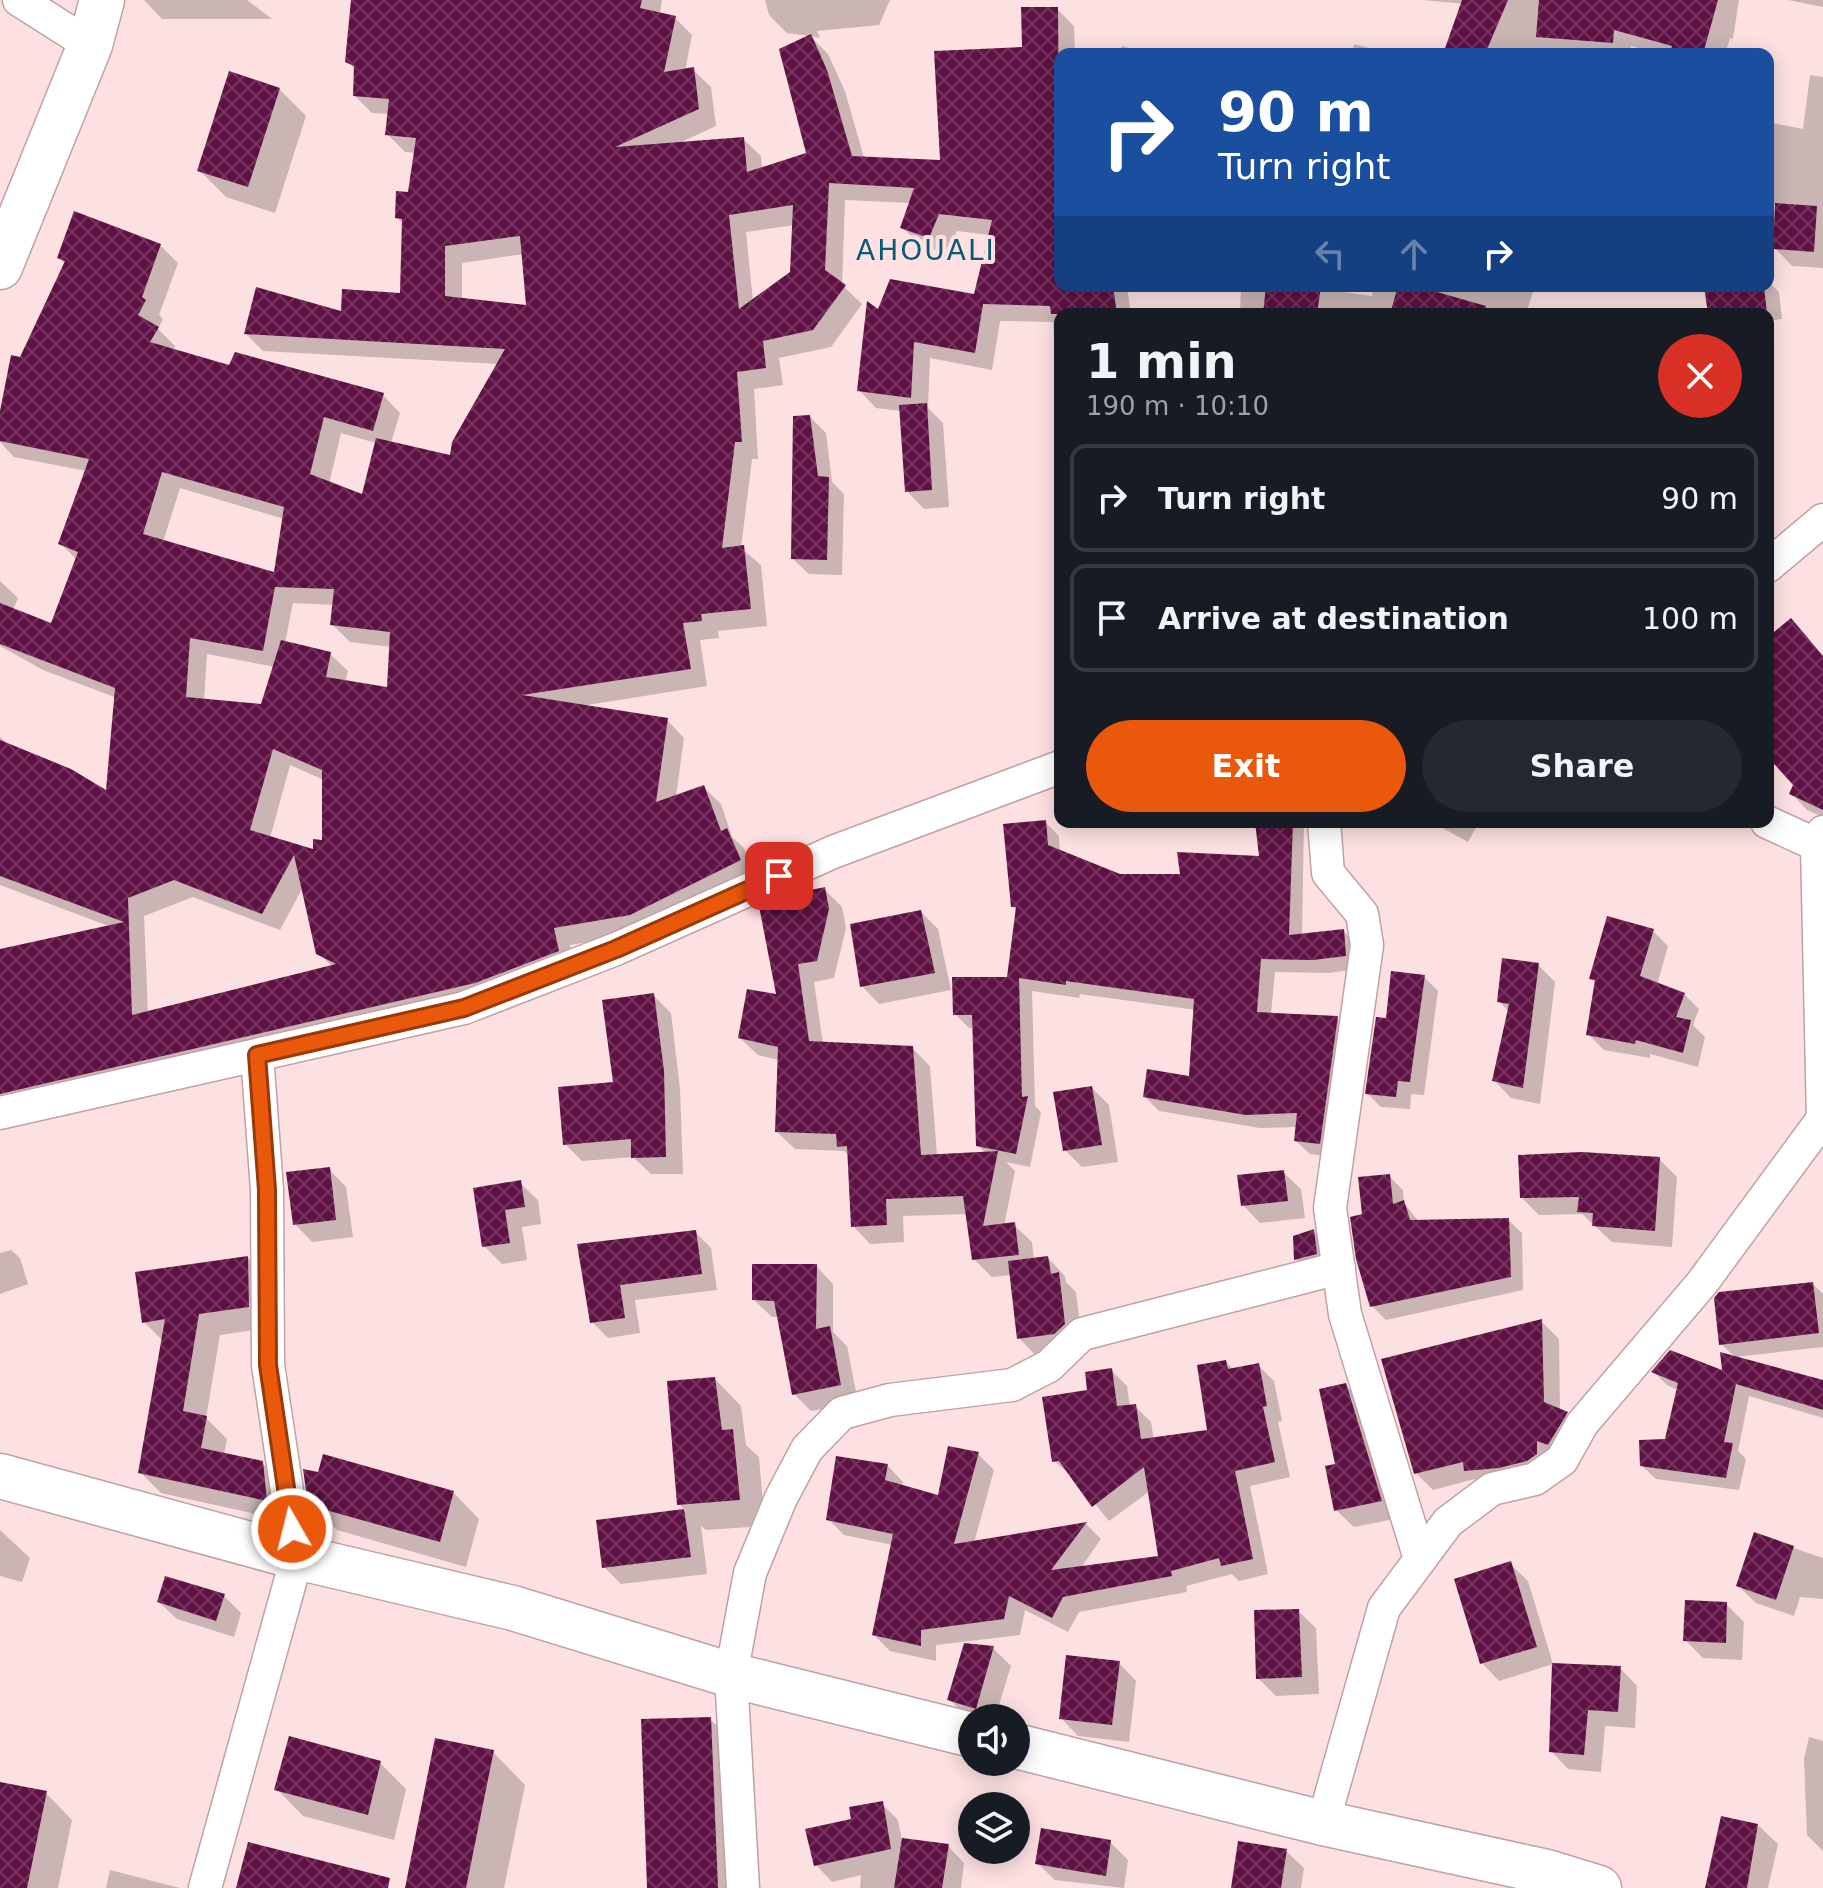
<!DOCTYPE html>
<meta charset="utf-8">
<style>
body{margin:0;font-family:"DejaVu Sans",sans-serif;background:#242831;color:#f1f3f6;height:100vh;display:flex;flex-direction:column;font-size:30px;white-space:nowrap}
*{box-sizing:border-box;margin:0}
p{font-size:26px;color:#9ea1a6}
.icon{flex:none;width:44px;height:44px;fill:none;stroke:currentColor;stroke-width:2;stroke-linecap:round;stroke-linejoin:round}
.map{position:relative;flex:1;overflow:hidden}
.drawer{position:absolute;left:1054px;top:308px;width:720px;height:520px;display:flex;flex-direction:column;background:#171b24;border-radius:16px;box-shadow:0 4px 20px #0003}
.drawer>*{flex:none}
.top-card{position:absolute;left:1054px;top:48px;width:720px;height:244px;border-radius:16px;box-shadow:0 4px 20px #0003;background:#1a4fa0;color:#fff;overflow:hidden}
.controls{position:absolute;left:958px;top:1704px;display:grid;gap:16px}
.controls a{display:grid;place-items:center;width:72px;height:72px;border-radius:50%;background:#171b24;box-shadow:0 4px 20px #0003;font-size:40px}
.pin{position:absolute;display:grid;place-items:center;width:68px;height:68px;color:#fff;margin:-34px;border-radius:16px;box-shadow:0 4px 12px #0006}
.me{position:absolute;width:88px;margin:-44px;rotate:352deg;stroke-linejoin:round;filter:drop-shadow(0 0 6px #0008)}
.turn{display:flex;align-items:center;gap:28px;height:168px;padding:0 32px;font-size:36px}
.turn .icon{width:104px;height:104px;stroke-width:2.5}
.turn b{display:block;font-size:56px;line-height:68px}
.lanes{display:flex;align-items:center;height:76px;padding:0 32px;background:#0003;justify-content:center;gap:40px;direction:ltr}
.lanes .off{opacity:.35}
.round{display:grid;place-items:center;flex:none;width:84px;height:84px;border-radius:42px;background:#242831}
.summary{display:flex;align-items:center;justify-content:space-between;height:136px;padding:0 32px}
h1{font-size:48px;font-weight:700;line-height:60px}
.primary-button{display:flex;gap:16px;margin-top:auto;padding:16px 32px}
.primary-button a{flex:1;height:92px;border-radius:48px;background:#ea580c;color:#fff;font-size:32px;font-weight:700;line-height:92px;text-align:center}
.primary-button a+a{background:#242831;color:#f1f3f6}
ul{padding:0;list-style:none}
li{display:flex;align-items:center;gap:24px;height:108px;margin:0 16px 12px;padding:0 16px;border:4px solid #363941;border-radius:16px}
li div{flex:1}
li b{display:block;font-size:30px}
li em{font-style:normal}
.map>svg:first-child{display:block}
</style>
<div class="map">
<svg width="1823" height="1888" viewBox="0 0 1823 1888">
<defs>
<pattern id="building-cross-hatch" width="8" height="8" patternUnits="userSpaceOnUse" patternTransform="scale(2)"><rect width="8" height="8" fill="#5f1144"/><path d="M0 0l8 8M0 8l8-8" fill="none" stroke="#73345d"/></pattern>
</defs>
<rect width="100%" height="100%" fill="#fde1e2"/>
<path fill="#0003" fill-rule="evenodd" d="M144 0H247L272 19H162Z
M353 0H662L660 14 674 17 692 35 685 71 693 70 711 87 716 126 677 144 743 139 761 156 762 169 808 154 779 51 810 36 787 33 769 15 765 0H890L879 25 817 31 820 38 810 36 828 54 845 91 864 158 942 162 1057 9 1074 26 1075 54H1060V286H1127L1131 314H1060V371L1056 367 1053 322 1000 321 992 370 930 358 928 408 943 423 949 507 924 509 907 491 901 411 876 408 859 390 879 312 976 296 990 235 957 231 947 254 920 245 902 227 911 203 845 200 842 285 862 304 831 347 779 358 783 385 754 389 758 459H752L741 548 761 565 767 626 718 631 719 638 700 640 707 686 581 706 667 720 684 738 676 797 703 787 721 804 732 837 744 848 757 878 648 932 570 945 576 968 0 1120V950L111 927 0 885V737L11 747 108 793 117 698 43 670 0 646V581L18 598 13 610 53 625 77 560 60 543 87 471 14 457 0 442V421L21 359 66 265 59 258 160 245 178 263 159 315 163 319 158 329 175 346 173 351 230 367 383 395 400 413 391 443 452 458 499 364 263 351 246 334 343 314 402 295 404 224 397 218 410 194 416 153 405 152 387 134 389 114 372 113 355 96 356 70 347 61ZM794 225 792 273 753 301 746 232ZM524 254 528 307 462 300V263ZM341 433 376 443 364 497 329 484ZM180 488 284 519 276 574 163 542ZM293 603 334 605 332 624 350 642 391 647 389 689 345 682 348 671 330 654 285 643ZM207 654 275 667 262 706 204 701ZM290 765 324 780V842L315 851 270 838ZM303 887 318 953 333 967 148 1013 144 916 193 897 280 930Z
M1422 0H1739L1733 39 1730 38 1725 54H1659L1631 46 1630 54H1445L1466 4Z
M1788 0H1823V7Z
M1354 44 1391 54H1352Z
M1122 46 1152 54H1120Z
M1810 75 1823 77V268L1792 266 1775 248 1777 205 1768 203V122L1803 129Z
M279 89 306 116 275 213 226 197 199 170Z
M1768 281 1779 292 1782 319 1768 321V314H1715L1706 286H1768Z
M1241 286H1300L1372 296 1373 286H1535L1526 314H1497L1465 303 1462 314H1240Z
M810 417 826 433 832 482 844 494 842 575 809 574 793 559Z
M1768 640 1823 657V817L1807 810 1792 794 1796 785 1776 763 1768 770Z
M1045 822 1059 836 1060 852 1119 876H1182L1261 858 1257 822H1304L1302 936 1343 931 1357 945 1359 969 1328 973 1275 972 1271 1014 1337 1018 1351 1031 1333 1157 1310 1154 1296 1141 1298 1127 1260 1128 1159 1111 1145 1097 1191 1078 1196 1010 1080 994 1079 998 1032 991 1035 1106 1041 1112 1030 1167 1006 1162 1015 1171 1004 1226 1014 1225 1032 1242 1034 1260 1048 1258 1065 1276 1066 1282 1076 1292 1082 1342 1036 1356 1019 1338 1011 1275 992 1277 974 1259 968 1214 903 1216 904 1242 870 1244 853 1226 850 1156 844 1151 795 1149 777 1132 779 1060 758 1055 740 1038 778 997 824 889 842 907 846 928 834 978 814 982 823 1044 912 1048 930 1066 937 1156 986 1154 978 1145 974 1028H969L955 1014 1013 979 1018 911 1013 907Z
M1432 822H1479L1468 842Z
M921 912 938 929 951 990 879 1004 862 986Z
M1653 931 1668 946 1657 985 1684 994 1699 1009 1693 1025 1705 1037 1698 1067 1650 1054V1058L1604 1050 1589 1035 1597 984 1591 978Z
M1538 965 1555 982 1540 1104 1511 1098 1494 1080 1509 1012 1499 1001Z
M1424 977 1438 991 1424 1095 1411 1094 1410 1109 1381 1107 1367 1093 1388 1020Z
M653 995 671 1013 680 1089 683 1174H651L633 1157 582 1161 565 1144 615 1084Z
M1092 1088 1109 1105 1118 1162 1082 1167 1065 1150Z
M1659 1159 1677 1177 1672 1247 1612 1242 1582 1214 1539 1215 1522 1198Z
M329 1169 346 1187 353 1237 312 1242 295 1224Z
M1283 1172 1301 1189 1305 1218 1260 1223 1243 1205Z
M1389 1176 1403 1190 1404 1203 1419 1222 1508 1220 1522 1233 1523 1290 1386 1320 1372 1306 1364 1215Z
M520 1183 538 1200 541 1224 522 1227 527 1260 502 1264 484 1246Z
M1313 1231 1321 1239 1325 1262 1304 1267 1296 1259Z
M695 1232 711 1248 717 1290 635 1300 640 1333 608 1338 592 1322 580 1246Z
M11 1250 20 1258 28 1284 0 1294V1253Z
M248 1258 269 1280V1328L220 1335 206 1418 227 1439 224 1455 262 1463 284 1484 288 1521 161 1493 140 1472 163 1341 144 1322Z
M816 1266 833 1284V1332L847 1346 858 1402 811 1411 794 1394 779 1317H772L754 1300Z
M1813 1284 1823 1294V1347L1735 1357 1721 1344Z
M1542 1322 1559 1339 1560 1411 1583 1430 1566 1461 1483 1487 1475 1479 1433 1490 1416 1473Z
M1226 1362 1234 1370 1258 1365 1274 1381 1282 1421 1278 1422 1290 1477 1250 1486 1268 1574 1239 1581 1232 1574 1186 1586 1187 1592 1079 1612 1068 1632 1025 1610 1020 1635 936 1645V1661L890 1651 874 1635 893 1545 844 1535 828 1519 887 1465 903 1482 902 1487 940 1498 978 1454 994 1470 974 1543 1086 1524 1101 1539 1080 1569 1160 1558 1150 1491 1109 1521 1073 1477 1054 1461 1090 1391 1111 1370 1127 1386 1130 1407 1135 1406 1151 1422 1154 1440 1209 1431Z
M1654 1372 1724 1373 1823 1382V1418L1749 1396 1738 1451 1746 1459 1739 1490 1656 1479 1642 1466 1667 1440 1678 1390 1667 1385Z
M715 1379 741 1406 746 1445 759 1457 765 1526 706 1530 701 1526 707 1574 621 1584 604 1567 598 1522 686 1511 679 1504Z
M1346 1385 1363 1403 1399 1518 1354 1527 1336 1510Z
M453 1492 479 1519 466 1567 337 1530 310 1504Z
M0 1530 30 1558 22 1582 0 1576Z
M1755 1535 1823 1558V1599L1800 1597 1794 1616 1756 1603 1738 1586Z
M1510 1564 1528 1581 1553 1664 1499 1681 1482 1663Z
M224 1596 241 1613 234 1637 177 1619 159 1602Z
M1726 1604 1744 1622 1742 1660 1703 1658 1685 1640Z
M1298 1611 1316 1628 1319 1694 1276 1696 1258 1678Z
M965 1645 993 1648 1011 1666 995 1718 967 1717 949 1699Z
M1119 1663 1136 1681 1129 1742 1078 1736 1061 1718Z
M1620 1668 1637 1686 1635 1728 1605 1726 1601 1772 1568 1769 1551 1751Z
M710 1719 745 1754 750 1888H649Z
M1809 1737 1823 1741V1851L1807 1835 1804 1759Z
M493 1752 525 1785 504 1888H407Z
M380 1763 406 1789 394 1840 303 1816 277 1789Z
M0 1784 46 1793 72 1820 58 1888H0Z
M882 1804 898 1820 902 1840 948 1846 964 1863 961 1888H860L861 1875 832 1882 816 1865 853 1820Z
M1723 1818 1760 1827 1778 1844 1768 1888H1707Z
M1110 1842 1128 1860 1124 1888 1055 1880 1037 1863Z
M1286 1851 1304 1868 1301 1888H1233Z
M110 1870 180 1888H106Z"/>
<path fill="url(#building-cross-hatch)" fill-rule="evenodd" d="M351 0H642L640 8 676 16 664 72 694 67 699 109 615 147 744 137 747 172 806 153 779 49 811 34 827 70 852 156 940 160 934 51 1022 47 1021 7H1058L1060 286H1113L1117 314H1051L1050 306 983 304 975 353 914 342 911 398 857 391 867 301 878 309 890 279 974 294 992 220 939 214 929 238 900 228 914 188 829 183 825 270 846 285 813 330 763 341 766 368 737 372 742 442H735L722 548 744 545 751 609 701 614 702 621 683 623 691 669 522 695 668 718 656 802 704 785 721 831 727 828 741 860 630 915 554 928 559 951 475 983 0 1094V949L124 922 0 876V740L71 769 106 790 115 688 0 644V603L51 623 78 552 58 544 89 459 0 441V411L11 355 20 357 65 261 57 258 74 211 161 244 142 297 146 300 138 315 159 327 150 342 229 365 235 352 384 393 373 431 324 417 310 474 362 494 376 438 450 455 452 442 505 349 244 334 256 287 341 311 342 289 400 293 402 219 395 218 396 191 408 192 416 138 385 135 389 99 353 96 354 66 345 62ZM793 205 790 272 739 309 729 215ZM520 236 526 305 445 296V246ZM162 472 284 507 274 572 143 534ZM275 587 334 589 330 625 390 632 387 687 326 677 331 652 281 640 261 704 186 697 190 638 263 651ZM273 749 322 770V840L313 839V849L250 830ZM294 855 316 954 336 964 132 1015 128 898 174 880 262 914Z
M1462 0H1508L1485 54H1443Z
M1539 0H1718L1703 54H1670L1672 46 1614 30 1613 43 1536 37Z
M229 71 280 88 248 187 197 171Z
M1775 203 1817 206 1814 252 1773 249Z
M1266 286H1321L1317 314H1263Z
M1398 286H1416L1486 306 1485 314H1390Z
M1704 286H1764L1767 314H1708Z
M927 403 932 490 905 492 899 405Z
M810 415 818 476 829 477 827 560 791 559 793 416Z
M1791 618 1823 656V810L1789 794 1793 785 1768 757V637Z
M1046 820 1048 845 1120 874H1180L1177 852 1259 856 1255 822H1293L1289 935 1344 929 1346 956 1313 960 1261 959 1257 1012 1338 1016 1320 1144 1294 1141 1297 1113 1245 1115 1143 1097 1147 1069 1189 1076 1194 999 1066 981V985L1019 978 1022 1097 1028 1096 1016 1154 976 1146 972 1015H953L952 977H1012H1007L1016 907H1011L1003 824Z
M825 887 829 909 817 961 798 964 809 1041 913 1046 921 1155 998 1151 983 1226 1015 1222 1019 1255 972 1260 963 1196 886 1199 887 1225 851 1227 847 1146 837 1147 836 1134 775 1132 778 1047 738 1038 747 989 776 994 759 906 782 896Z
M921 910 935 973 860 987 850 924Z
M1607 916 1654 929 1640 976 1685 993 1676 1017 1691 1020 1683 1053 1636 1040 1635 1044 1586 1035 1595 980 1589 979Z
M1502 958 1539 963 1523 1088 1492 1081 1509 1004 1497 1002Z
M1391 971 1425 975 1410 1082 1398 1081 1396 1097 1365 1094 1376 1017 1386 1018Z
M654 993 664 1071 666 1157 631 1158V1139L563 1145 558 1087 613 1082 602 1000Z
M1092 1086 1102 1145 1063 1151 1053 1092Z
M1582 1152 1660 1157 1655 1231 1592 1226 1593 1213 1577 1212 1579 1197 1520 1198 1518 1155Z
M330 1167 336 1220 293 1225 286 1172Z
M1284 1170 1288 1201 1241 1206 1237 1175Z
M1390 1174 1393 1204 1404 1200 1410 1220 1509 1218 1511 1277 1370 1307 1356 1259 1350 1217 1362 1214 1358 1177Z
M521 1180 525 1207 505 1210 510 1243 482 1247 473 1188Z
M1314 1229 1317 1254 1294 1260 1293 1236Z
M696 1230 702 1274 620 1285 625 1318 590 1323 577 1244Z
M248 1256 249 1307 199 1314 183 1411 207 1416 201 1448 263 1461 267 1501 138 1473 165 1319 142 1323 135 1272Z
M1048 1256 1051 1274 1059 1272 1065 1324 1054 1334 1017 1339 1008 1261Z
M752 1264H817L816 1329 830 1326 841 1385 792 1395 774 1301 752 1300Z
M1813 1282 1819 1333 1719 1345 1714 1298 1719 1292Z
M1542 1319 1544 1402 1568 1412 1548 1445 1537 1441V1454L1527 1461 1499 1468 1464 1471 1463 1462 1414 1474 1381 1359Z
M1670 1350 1722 1370 1720 1352 1823 1380V1410L1736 1384 1724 1442 1733 1443 1726 1478 1640 1466 1639 1440 1665 1439 1678 1383 1651 1372Z
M1226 1360 1228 1369 1259 1363 1267 1406 1263 1407 1275 1462 1235 1471 1253 1559 1221 1566 1219 1558 1171 1571 1172 1576 1063 1597 1052 1618 1009 1596 1004 1619 921 1630V1646L872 1635 893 1534 826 1520 836 1456 888 1464 885 1480 938 1495 948 1446 979 1452 954 1544 1087 1522 1051 1570 1158 1556 1144 1467 1092 1507 1059 1461 1052 1462 1042 1397 1087 1390 1085 1372 1112 1368 1117 1406 1136 1404 1141 1439 1207 1430 1197 1365Z
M715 1377 722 1430 733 1429 740 1500 677 1505 667 1381Z
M1346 1383 1382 1501 1334 1511 1325 1466 1335 1464 1319 1389Z
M323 1454 454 1491 440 1542 308 1505 303 1469 318 1472Z
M684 1509 691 1557 602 1568 596 1520Z
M1754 1532 1794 1546 1776 1600 1736 1586Z
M1511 1561 1537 1647 1480 1664 1454 1579Z
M165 1576 225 1594 216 1621 157 1602Z
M1685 1600 1727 1602 1726 1643 1683 1641Z
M1299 1609 1302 1677 1256 1679 1254 1610Z
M964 1643 994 1646 976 1709 947 1700Z
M1066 1655 1120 1661 1112 1725 1059 1719Z
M1552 1663 1621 1666 1618 1712 1588 1710 1584 1755 1549 1752Z
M711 1717 718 1888H647L641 1719Z
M289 1736 381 1761 368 1815 274 1790Z
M435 1738 494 1750 466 1888H405Z
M0 1782 47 1791 27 1888H0Z
M883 1801 891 1849 814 1866 805 1829 851 1819 849 1807Z
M1721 1816 1758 1824 1747 1888H1705Z
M1041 1828 1111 1840 1106 1876 1035 1864Z
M902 1838 949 1844 942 1888H894Z
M1238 1841 1287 1849 1281 1888H1231Z
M248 1842 390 1878 388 1888H236Z"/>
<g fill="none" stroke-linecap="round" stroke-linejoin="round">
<defs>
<path id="street" d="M19 0 90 45
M1768 566 1823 520
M1324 822 1328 873 1362 914 1367 945 1330 1208 1345 1314 1420 1559
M1767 822 1817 845
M1823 832 1817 845 1823 1121
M0 1113 464 1008 616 949 833 852 1060 767
M1323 1823 1384 1608 1448 1522 1492 1489 1535 1479 1562 1460 1582 1424 1702 1283 1822 1120
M205 1888 297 1557 268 1365 267 1190 257 1055
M743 1888 731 1675 750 1573 781 1498 807 1449 842 1413 890 1400 1012 1385 1049 1366 1082 1334 1339 1268"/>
<path id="secondary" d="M0 267 90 45 102 0
M0 1476 297 1557 513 1608 731 1675 972 1735
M1016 1746 1323 1823 1547 1872 1599 1888"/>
</defs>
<use href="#street" stroke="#c1a1a3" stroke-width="35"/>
<use href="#secondary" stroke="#c1a1a3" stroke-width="47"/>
<use href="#street" stroke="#fff" stroke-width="32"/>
<use href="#secondary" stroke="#fff" stroke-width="44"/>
</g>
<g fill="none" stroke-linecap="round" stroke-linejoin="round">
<defs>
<path id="route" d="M292 1529 268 1365 267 1190 257 1055 464 1008 616 949 779 876"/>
</defs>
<use href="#route" stroke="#983908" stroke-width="20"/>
<use href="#route" stroke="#ea580c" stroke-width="14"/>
</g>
<g text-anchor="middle" stroke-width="8" stroke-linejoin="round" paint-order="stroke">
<g font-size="28" letter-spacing="2" fill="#095972" stroke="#fde1e2">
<text x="926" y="260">AHOUALI</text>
</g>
</g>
</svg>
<div class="controls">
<a><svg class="icon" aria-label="sound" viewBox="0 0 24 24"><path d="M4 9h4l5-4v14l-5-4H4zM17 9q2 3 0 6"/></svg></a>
<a><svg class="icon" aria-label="layers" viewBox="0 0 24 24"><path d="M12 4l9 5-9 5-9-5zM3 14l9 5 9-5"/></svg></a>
</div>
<div class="pin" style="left:779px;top:876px;background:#d93025"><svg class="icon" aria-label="arrive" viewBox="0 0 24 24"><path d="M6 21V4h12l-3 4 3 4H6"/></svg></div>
<svg class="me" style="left:292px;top:1529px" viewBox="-20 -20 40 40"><circle r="17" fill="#ea580c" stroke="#fff" stroke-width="3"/><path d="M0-11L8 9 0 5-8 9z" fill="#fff"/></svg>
<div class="top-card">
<div class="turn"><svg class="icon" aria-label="right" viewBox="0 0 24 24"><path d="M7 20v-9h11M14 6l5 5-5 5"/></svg><div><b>90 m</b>Turn right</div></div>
<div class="lanes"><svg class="icon off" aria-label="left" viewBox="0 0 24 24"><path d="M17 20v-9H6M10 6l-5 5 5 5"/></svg><svg class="icon off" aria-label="ahead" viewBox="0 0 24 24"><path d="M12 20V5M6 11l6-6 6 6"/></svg><svg class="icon" aria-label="right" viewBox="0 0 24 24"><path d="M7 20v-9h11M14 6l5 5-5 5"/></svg></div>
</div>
<section class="drawer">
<div class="summary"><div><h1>1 min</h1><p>190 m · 10:10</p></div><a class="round" style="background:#d93025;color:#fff"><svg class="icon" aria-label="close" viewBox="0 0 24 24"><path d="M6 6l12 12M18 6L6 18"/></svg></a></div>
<ul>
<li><svg class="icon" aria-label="right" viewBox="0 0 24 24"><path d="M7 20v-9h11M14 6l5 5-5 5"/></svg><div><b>Turn right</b></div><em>90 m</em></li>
<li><svg class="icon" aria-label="arrive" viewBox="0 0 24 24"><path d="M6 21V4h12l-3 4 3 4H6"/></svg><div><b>Arrive at destination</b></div><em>100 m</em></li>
</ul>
<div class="primary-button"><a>Exit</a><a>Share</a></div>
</section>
</div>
